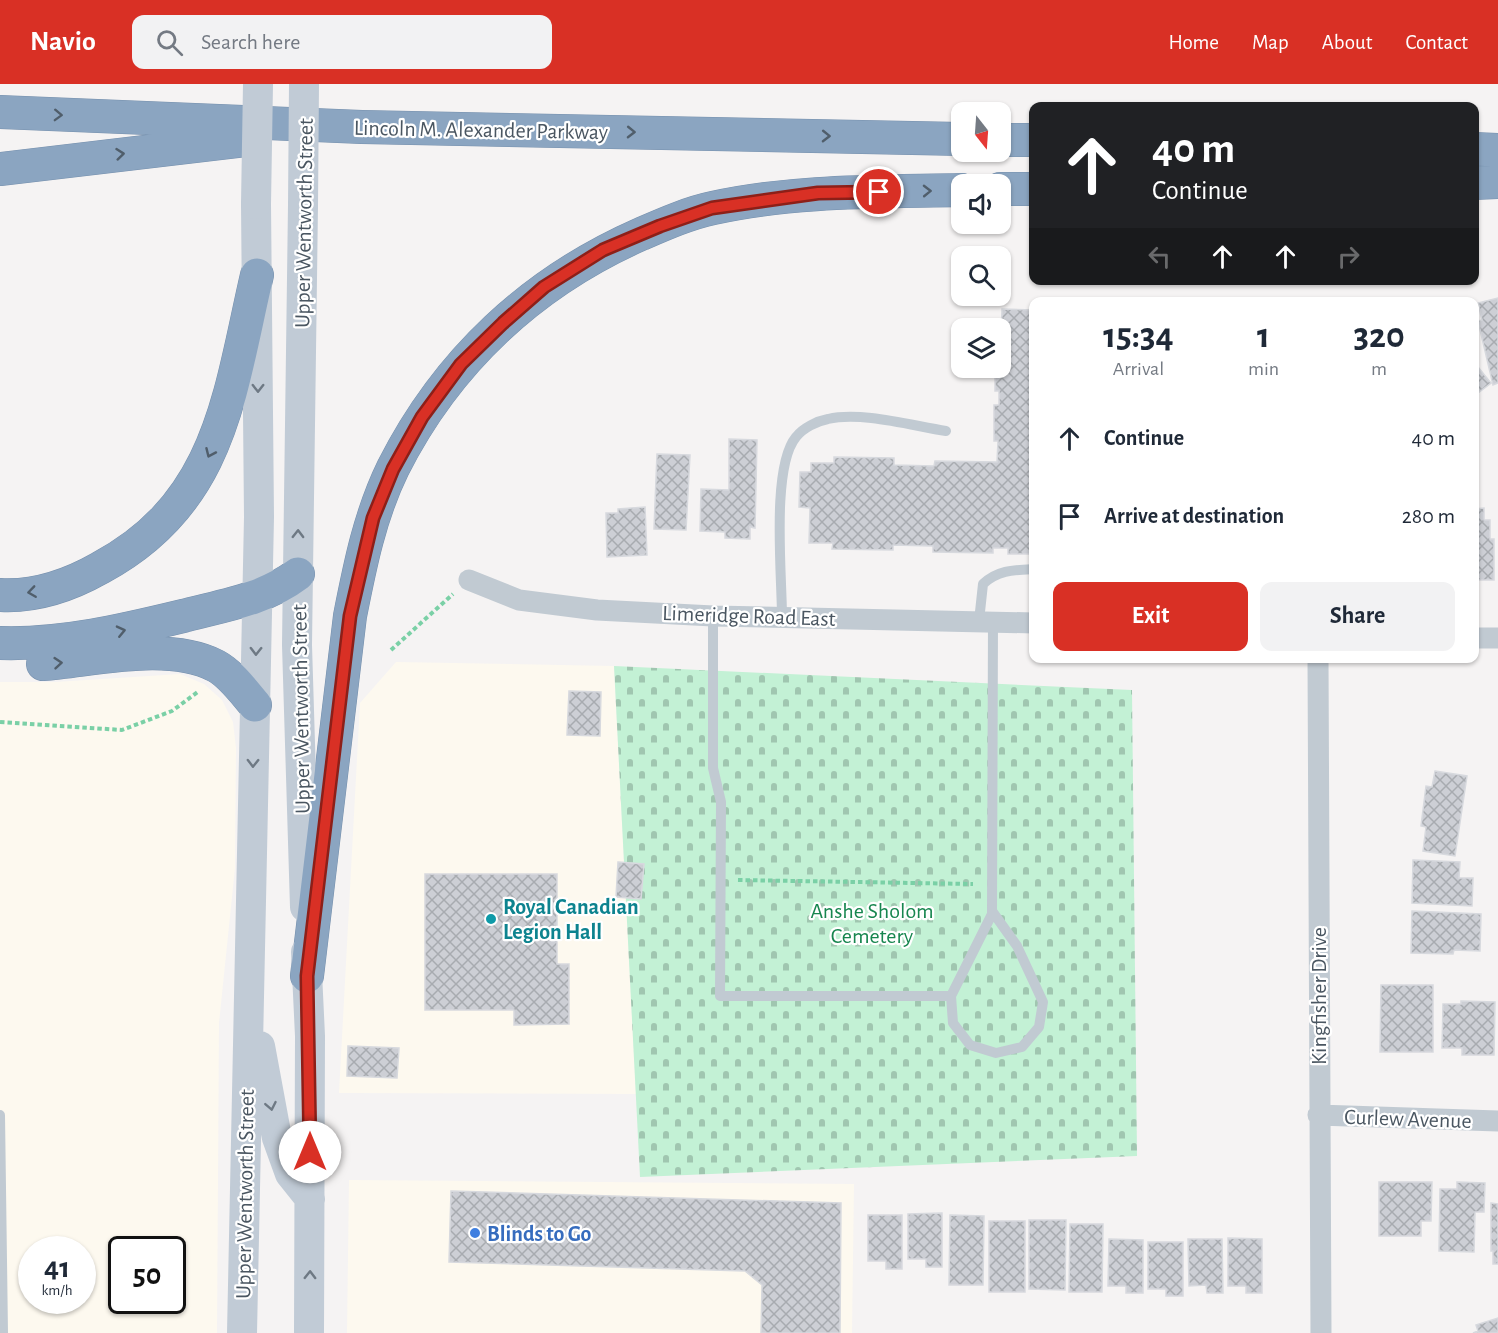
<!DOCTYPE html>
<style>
body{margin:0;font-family:"Alegreya Sans",sans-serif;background:#f2f2f3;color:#1f2937;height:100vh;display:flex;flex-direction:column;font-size:22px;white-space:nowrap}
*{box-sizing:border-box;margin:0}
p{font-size:20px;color:#747a83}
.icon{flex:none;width:33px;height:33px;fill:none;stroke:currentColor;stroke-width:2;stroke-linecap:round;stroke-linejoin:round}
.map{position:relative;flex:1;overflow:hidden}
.sheet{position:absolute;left:1029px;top:213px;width:450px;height:366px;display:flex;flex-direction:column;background:#fff;border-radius:12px;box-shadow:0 2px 4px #0004}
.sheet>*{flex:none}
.top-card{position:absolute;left:1029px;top:18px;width:450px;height:183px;border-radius:12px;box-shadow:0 2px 4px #0004;background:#202124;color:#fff;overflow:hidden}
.needle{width:39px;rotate:163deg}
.fabs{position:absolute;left:951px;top:18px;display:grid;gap:12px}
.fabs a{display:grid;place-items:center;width:60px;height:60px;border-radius:12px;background:#fff;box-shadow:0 2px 4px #0004;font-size:30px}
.speed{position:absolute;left:18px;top:1152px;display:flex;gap:12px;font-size:30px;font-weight:700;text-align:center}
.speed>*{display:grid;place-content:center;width:78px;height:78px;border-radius:50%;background:#fff;box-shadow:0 2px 4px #0004;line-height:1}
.speed small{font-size:15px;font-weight:400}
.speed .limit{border:3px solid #111;border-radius:9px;background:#fff;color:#111}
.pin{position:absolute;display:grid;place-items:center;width:51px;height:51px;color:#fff;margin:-26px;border:3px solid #fff;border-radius:50%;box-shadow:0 2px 6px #0007}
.me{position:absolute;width:66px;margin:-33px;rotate:0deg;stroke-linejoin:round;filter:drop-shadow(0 0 4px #0008)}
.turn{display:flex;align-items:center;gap:21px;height:126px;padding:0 24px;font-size:27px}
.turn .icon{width:78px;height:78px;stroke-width:2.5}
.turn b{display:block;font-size:42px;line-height:51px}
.lanes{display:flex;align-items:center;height:57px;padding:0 24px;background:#0003;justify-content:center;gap:30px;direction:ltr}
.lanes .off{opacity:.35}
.eta{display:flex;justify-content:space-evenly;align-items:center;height:102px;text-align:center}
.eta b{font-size:36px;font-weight:700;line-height:42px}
.button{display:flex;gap:12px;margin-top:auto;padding:12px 24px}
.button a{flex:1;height:69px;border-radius:12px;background:#d93025;color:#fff;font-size:24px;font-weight:700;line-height:69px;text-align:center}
.button a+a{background:#f2f2f3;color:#1f2937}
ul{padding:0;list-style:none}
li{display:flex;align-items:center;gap:18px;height:78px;padding:0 24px}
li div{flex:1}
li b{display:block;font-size:22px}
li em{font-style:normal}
header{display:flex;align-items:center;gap:36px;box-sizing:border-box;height:84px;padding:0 30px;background:#d93025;color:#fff}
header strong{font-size:28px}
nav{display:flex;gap:33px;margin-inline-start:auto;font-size:21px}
.search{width:420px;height:54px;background:#f2f2f3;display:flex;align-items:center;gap:15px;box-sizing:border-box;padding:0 21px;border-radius:12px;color:#747a83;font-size:22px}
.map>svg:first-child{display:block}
</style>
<header>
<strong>Navio</strong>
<div class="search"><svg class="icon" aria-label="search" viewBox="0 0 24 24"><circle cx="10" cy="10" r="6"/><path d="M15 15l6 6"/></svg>Search here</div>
<nav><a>Home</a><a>Map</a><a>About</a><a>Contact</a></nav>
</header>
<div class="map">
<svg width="1498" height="1249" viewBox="0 0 1498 1249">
<defs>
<pattern id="cemetery-stones" width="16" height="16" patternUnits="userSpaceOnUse" patternTransform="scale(1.5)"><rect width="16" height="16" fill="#c3f1d5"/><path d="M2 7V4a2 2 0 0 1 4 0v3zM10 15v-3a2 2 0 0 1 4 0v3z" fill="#a0c6b0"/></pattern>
<pattern id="building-cross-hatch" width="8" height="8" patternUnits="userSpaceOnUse" patternTransform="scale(1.5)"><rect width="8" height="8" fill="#cdcfd5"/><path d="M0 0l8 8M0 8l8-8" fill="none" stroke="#a8abb0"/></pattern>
</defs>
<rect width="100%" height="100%" fill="#f5f3f3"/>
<path fill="#fdf9ef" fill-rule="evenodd" d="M396 578 614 582 636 1010 339 1009 360 619Z
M180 590 204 600 222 616 233 638 236 664 235 784 219 939 217 1249H0V598H55ZM32 1166H82V1216H32ZM122 1166H172V1216H122Z
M349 1096 854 1100 852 1249H347Z"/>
<path fill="url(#cemetery-stones)" d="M614 582 1132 606 1137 1072 640 1093Z"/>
<path fill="url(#building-cross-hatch)" stroke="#d7d9de" stroke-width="1.5" d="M1498 214V299L1493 301 1478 237 1482 236 1478 219Z
M1035 216H1073V218H1035Z
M1002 225 1034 226V470H1008V464H993V469L933 468V462L893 461V466L832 465 833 459H809L810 424 799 423 800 388H811V379H834V373L894 374V381L934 382 935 377 997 378 998 357H994V321H999V307H995V284H1000Z
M1474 278 1491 299 1474 312Z
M729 355 757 356 755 444 750 443V455L725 454V448L700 447 701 405 729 406Z
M657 370 690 371 686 446 654 445Z
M645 423 647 471 607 473 606 429H618V425Z
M1484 424V436H1490V455H1494V496H1474V425Z
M569 607 601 608 600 652 567 651Z
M1435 687 1467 692 1455 772 1423 767 1426 743 1421 742 1426 702 1432 703Z
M1413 776 1460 778 1459 794H1473L1472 822 1412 819Z
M618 778 644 780 641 815 616 813Z
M425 790H557V880H569V940L514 941V926H425Z
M1412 827 1481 830 1480 867 1454 866 1453 870 1411 869Z
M1381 901H1433V968H1380Z
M1461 917 1495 918 1494 971H1462V964H1442L1443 920H1461Z
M348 962 399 964 397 994 347 992Z
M1379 1098H1432L1431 1137H1421V1152H1379Z
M1457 1098 1485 1099 1484 1128H1475L1474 1168 1439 1167 1440 1105H1457Z
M451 1107 841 1119 840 1249H761L762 1201 745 1187 449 1178Z
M1491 1119 1498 1120V1180H1493V1167H1491Z
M942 1129V1183H926V1175H908V1130Z
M868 1131H902V1185H886V1177H868Z
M950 1131 984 1132 983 1201H949Z
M1029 1136H1066L1065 1206 1029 1205Z
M989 1137H1025V1208H989Z
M1070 1140H1103L1102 1208H1069Z
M1228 1154 1262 1155V1209H1246V1202H1228Z
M1109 1155 1143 1156V1209H1126V1202H1108Z
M1188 1155H1222L1223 1209H1207L1206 1201 1189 1202Z
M1148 1158H1183V1212H1166V1205H1148Z
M1498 1234V1249H1473L1478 1247 1476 1241Z"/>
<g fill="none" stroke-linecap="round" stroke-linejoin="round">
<defs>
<path id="motorway" d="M0 28 362 43 962 55
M1000 56H1034
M1474 65 1498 66
M0 85 254 55
M1474 99 1498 98
M1000 105H1034
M0 511C35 513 70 501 100 484 221 419 229 312 257 191
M0 559C64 561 125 546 187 531 226 521 265 515 298 490
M43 580C95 576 168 557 216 582 231 590 244 608 255 621
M307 892 350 532C360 481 370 431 393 384 447 277 532 198 641 150 664 140 689 129 713 124 795 106 879 108 962 106"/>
</defs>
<use href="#motorway" stroke="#7690ad" stroke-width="34"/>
<path stroke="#7ad0a6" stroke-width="4" stroke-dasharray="4.5 3" stroke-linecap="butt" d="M391 566 453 510
M0 638 122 646 172 627 199 607
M738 796 973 800"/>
<path stroke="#c1cad2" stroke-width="10" d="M713 532V684L721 718 720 912H951
M782 533C782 492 771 383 796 353 803 344 817 337 828 335 861 327 913 342 946 347
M979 537 983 500C998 486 1014 486 1034 485
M992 827 1017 862 1043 918 1039 943 1022 963 996 969 970 961 953 939 951 912 992 830V827C992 731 993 634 993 537
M0 1031 3 1249"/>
<path stroke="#c1cad2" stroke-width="21" d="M469 496 519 516 597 526 713 532 1034 539
M1474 554H1498
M1318 574 1321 1249
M1318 1031 1498 1037"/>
<path stroke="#c1cbd6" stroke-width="30" d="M303 121 297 561 305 823
M306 868 310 952 309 1249
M260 962 277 1054 290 1090 310 1115
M242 1249 259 433 256 120"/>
<use href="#motorway" stroke="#8ba5c1" stroke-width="33"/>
<path stroke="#c1cbd6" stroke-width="30" d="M256 120 258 0
M303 121 304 0"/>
</g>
<defs><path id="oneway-chevron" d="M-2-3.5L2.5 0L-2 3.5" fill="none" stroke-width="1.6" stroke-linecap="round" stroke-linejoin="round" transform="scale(1.5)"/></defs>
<g stroke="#505e6b">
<use href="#oneway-chevron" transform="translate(58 31) rotate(2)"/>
<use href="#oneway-chevron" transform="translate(631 48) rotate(1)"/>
<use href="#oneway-chevron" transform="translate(826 52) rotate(1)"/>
<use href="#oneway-chevron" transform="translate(120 70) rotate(-6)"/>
<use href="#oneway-chevron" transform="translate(927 107) rotate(-1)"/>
<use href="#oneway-chevron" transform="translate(210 369) rotate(114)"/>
<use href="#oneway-chevron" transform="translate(32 508) rotate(172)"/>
<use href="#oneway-chevron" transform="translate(121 547) rotate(-13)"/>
<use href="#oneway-chevron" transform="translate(58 579) rotate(-5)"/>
</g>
<g stroke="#6e7984">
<use href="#oneway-chevron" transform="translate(258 304) rotate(90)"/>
<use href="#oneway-chevron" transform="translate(298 450) rotate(-89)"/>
<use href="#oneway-chevron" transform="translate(256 567) rotate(91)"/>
<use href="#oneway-chevron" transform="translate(253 679) rotate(91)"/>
<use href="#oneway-chevron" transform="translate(271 1022) rotate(79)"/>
<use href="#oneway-chevron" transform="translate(310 1191) rotate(-89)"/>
</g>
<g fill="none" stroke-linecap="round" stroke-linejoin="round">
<defs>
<path id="route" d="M310 1068 307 892 350 532 373 434 393 385 422 333 461 280 503 239 544 203 603 166 660 142 712 124 818 109 879 108"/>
</defs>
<use href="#route" stroke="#8d1f18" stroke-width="15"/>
<use href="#route" stroke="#d93025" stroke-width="10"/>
</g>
<circle fill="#0f9aa8" stroke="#fff" stroke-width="2" cx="491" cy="835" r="6"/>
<circle fill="#3f7fe0" stroke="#fff" stroke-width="2" cx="475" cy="1149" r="6"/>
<g text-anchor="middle" stroke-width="4.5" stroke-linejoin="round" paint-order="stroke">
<g font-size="22" fill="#4a5661" stroke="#fff">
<text transform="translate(481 45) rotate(1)" y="8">Lincoln M. Alexander Parkway</text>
<text transform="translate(303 139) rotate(-89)" y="8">Upper Wentworth Street</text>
<text transform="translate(749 531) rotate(2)" y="8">Limeridge Road East</text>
<text transform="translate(300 625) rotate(-91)" y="8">Upper Wentworth Street</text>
<text transform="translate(1318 912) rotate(-90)" y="8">Kingfisher Drive</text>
<text transform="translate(1408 1034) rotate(2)" y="8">Curlew Avenue</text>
<text transform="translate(244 1110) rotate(-89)" y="8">Upper Wentworth Street</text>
</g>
<g font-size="22" font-weight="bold" fill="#0d838f" stroke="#fff" text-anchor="start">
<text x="503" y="830">Royal Canadian<tspan x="503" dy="25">Legion Hall</tspan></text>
</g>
<g font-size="22" fill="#17864f" stroke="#fff">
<text x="872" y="834">Anshe Sholom<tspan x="872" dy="25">Cemetery</tspan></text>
</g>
<g font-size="22" font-weight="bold" fill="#366cbe" stroke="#fff" text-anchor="start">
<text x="487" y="1157">Blinds to Go</text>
</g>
</g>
</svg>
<div class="fabs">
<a><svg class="needle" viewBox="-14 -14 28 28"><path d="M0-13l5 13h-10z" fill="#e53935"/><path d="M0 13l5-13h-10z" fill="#747a83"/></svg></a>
<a><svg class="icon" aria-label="sound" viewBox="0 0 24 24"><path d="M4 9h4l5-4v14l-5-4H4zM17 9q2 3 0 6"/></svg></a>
<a><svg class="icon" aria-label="search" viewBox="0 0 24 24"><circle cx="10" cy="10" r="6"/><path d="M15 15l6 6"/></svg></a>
<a><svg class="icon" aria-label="layers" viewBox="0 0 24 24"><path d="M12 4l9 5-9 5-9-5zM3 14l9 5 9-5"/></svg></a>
</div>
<div class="speed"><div>41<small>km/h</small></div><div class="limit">50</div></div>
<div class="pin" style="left:879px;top:108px;background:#d93025"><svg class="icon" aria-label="arrive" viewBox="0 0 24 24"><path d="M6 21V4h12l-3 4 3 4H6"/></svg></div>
<svg class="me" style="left:310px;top:1068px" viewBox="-20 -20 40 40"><circle r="19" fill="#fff"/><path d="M0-13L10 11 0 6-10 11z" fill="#d93025"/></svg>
<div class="top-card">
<div class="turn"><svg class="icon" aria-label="ahead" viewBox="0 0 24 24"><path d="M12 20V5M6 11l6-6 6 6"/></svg><div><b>40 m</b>Continue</div></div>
<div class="lanes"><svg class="icon off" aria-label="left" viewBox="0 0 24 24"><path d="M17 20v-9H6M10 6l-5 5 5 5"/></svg><svg class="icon" aria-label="ahead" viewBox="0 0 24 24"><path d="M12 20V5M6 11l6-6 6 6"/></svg><svg class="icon" aria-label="ahead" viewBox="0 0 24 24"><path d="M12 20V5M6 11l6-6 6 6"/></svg><svg class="icon off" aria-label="right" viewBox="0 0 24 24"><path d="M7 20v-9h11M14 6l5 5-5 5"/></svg></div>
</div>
<section class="sheet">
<div class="eta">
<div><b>15:34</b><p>Arrival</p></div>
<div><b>1</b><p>min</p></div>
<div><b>320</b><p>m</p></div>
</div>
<ul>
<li><svg class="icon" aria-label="ahead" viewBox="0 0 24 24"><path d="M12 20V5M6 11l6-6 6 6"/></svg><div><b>Continue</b></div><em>40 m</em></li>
<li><svg class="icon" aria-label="arrive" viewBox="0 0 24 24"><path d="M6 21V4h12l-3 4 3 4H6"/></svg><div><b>Arrive at destination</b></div><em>280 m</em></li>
</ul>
<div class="button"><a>Exit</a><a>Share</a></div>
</section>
</div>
